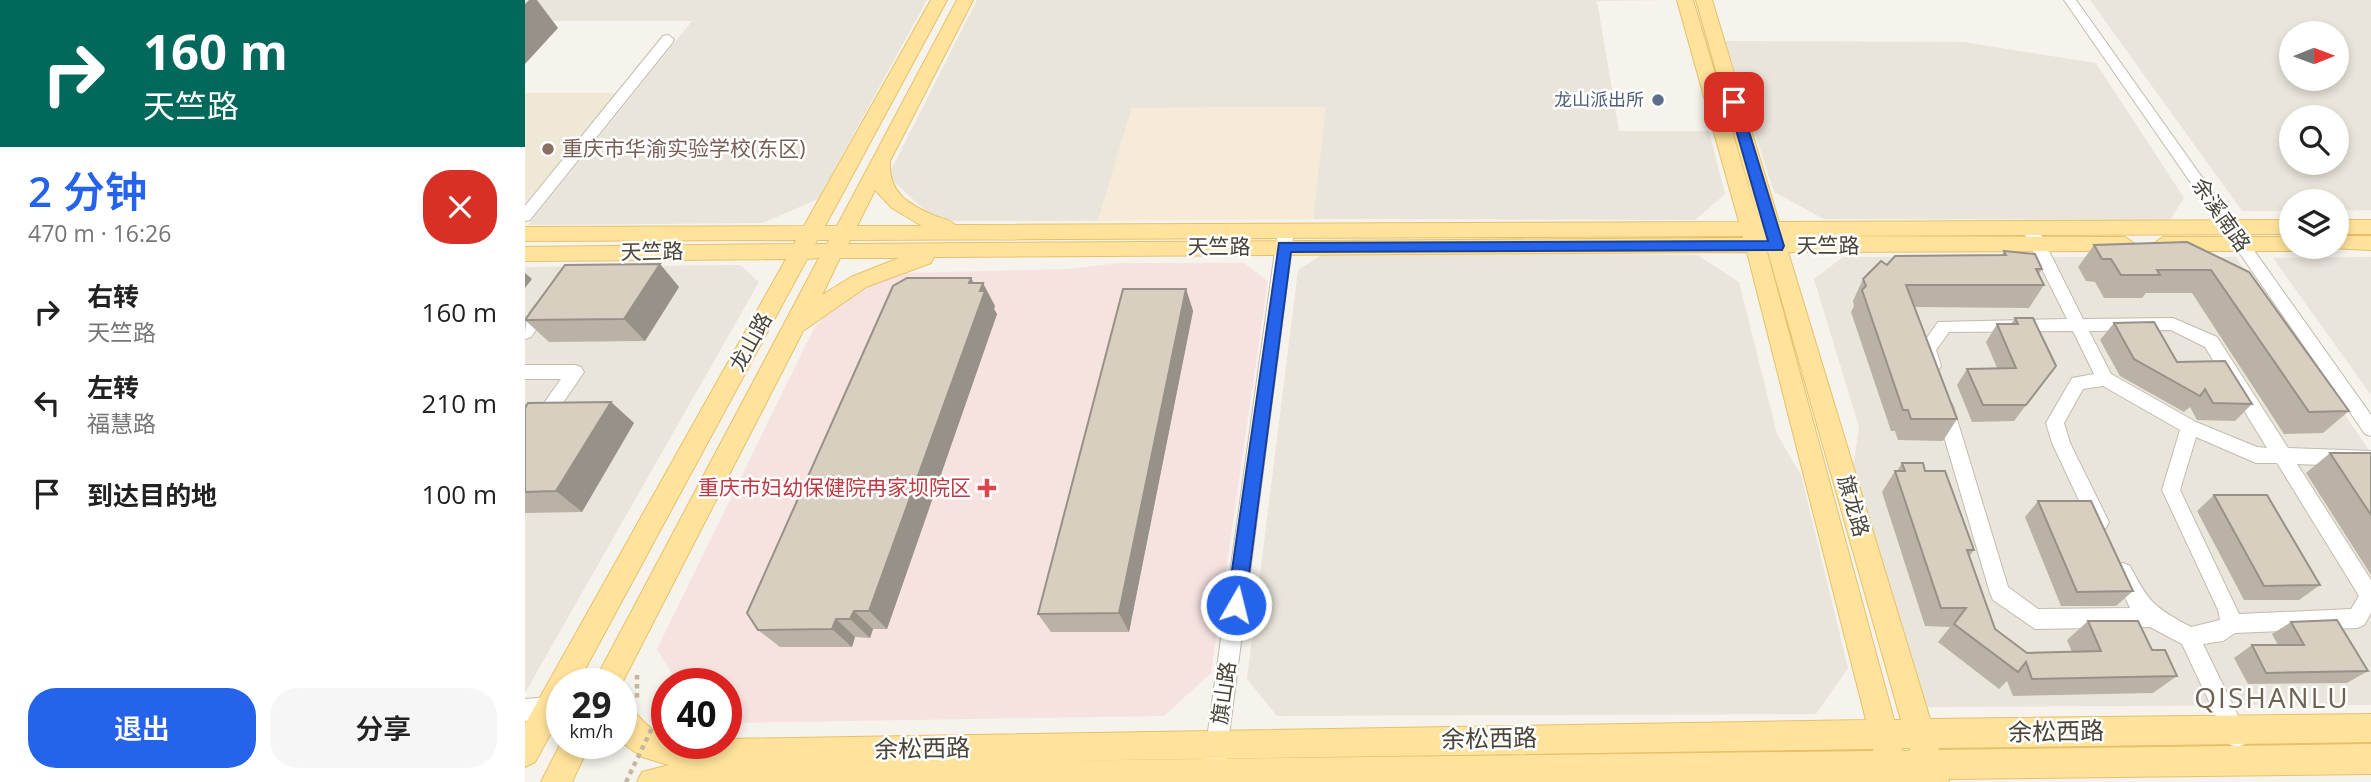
<!DOCTYPE html>
<html lang="zh">
<meta charset="utf-8">
<style>
body{margin:0;font-family:"Open Sans","Noto Sans SC",sans-serif;background:#f6f6f6;color:#222;height:100vh;display:flex;flex-direction:column;font-size:26px;white-space:nowrap}
*{box-sizing:border-box;margin:0}
p{font-size:23px;color:#767676}
.icon{flex:none;width:38px;height:38px;fill:none;stroke:currentColor;stroke-width:2;stroke-linecap:round;stroke-linejoin:round}
.map{position:relative;flex:1;overflow:hidden}
.drawer{display:flex;flex-direction:column;background:#fff;width:525px}
.drawer>*{flex:none}
.guide{background:#00695c;color:#fff;overflow:hidden}
.needle{width:46px;rotate:89deg}
.controls{position:absolute;left:1754px;top:21px;display:grid;gap:14px}
.controls a{display:grid;place-items:center;width:70px;height:70px;border-radius:50%;background:#fff;box-shadow:0 4px 10px #0003;font-size:35px}
.speed{position:absolute;left:21px;top:668px;display:flex;gap:14px;font-size:35px;font-weight:700;text-align:center}
.speed>*{display:grid;place-content:center;width:91px;height:91px;border-radius:50%;background:#fff;box-shadow:0 4px 10px #0003;line-height:1}
.speed small{font-size:18px;font-weight:400}
.speed .limit{border:10px solid #d22;background:#fff;color:#111}
.pin{position:absolute;display:grid;place-items:center;width:60px;height:60px;color:#fff;margin:-30px;border-radius:14px;box-shadow:0 4px 10px #0006}
.me{position:absolute;width:77px;margin:-38px;rotate:8deg;stroke-linejoin:round;filter:drop-shadow(0 0 5px #0008)}
.turn{display:flex;align-items:center;gap:24px;height:147px;padding:0 28px;font-size:32px}
.turn .icon{width:91px;height:91px;stroke-width:2.5}
.turn b{display:block;font-size:49px;line-height:60px}
.round{display:grid;place-items:center;flex:none;width:74px;height:74px;border-radius:28px;background:#f6f6f6}
.headline{display:flex;align-items:center;justify-content:space-between;height:119px;padding:0 28px}
h1{font-size:42px;font-weight:600;line-height:52px;color:#2563eb}
.button{display:flex;gap:14px;margin-top:auto;padding:14px 28px}
.button a{flex:1;height:80px;border-radius:28px;background:#2563eb;color:#fff;font-size:28px;font-weight:600;line-height:80px;text-align:center}
.button a+a{background:#f6f6f6;color:#222}
ul{padding:0;list-style:none}
li{display:flex;align-items:center;gap:21px;height:91px;padding:0 28px}
li div{flex:1}
li b{display:block;font-size:26px}
li em{font-style:normal}
main{display:flex;flex:1;min-height:0}
.map>svg:first-child{display:block}
</style>
<main>
<section class="drawer">
<div class="guide">
<div class="turn"><svg class="icon" aria-label="right" viewBox="0 0 24 24"><path d="M7 20v-9h11M14 6l5 5-5 5"/></svg><div><b>160 m</b>天竺路</div></div>
</div>
<div class="headline"><div><h1>2 分钟</h1><p>470 m · 16:26</p></div><a class="round" style="background:#d93025;color:#fff"><svg class="icon" aria-label="close" viewBox="0 0 24 24"><path d="M6 6l12 12M18 6L6 18"/></svg></a></div>
<ul>
<li><svg class="icon" aria-label="right" viewBox="0 0 24 24"><path d="M7 20v-9h11M14 6l5 5-5 5"/></svg><div><b>右转</b><p>天竺路</p></div><em>160 m</em></li>
<li><svg class="icon" aria-label="left" viewBox="0 0 24 24"><path d="M17 20v-9H6M10 6l-5 5 5 5"/></svg><div><b>左转</b><p>福慧路</p></div><em>210 m</em></li>
<li><svg class="icon" aria-label="arrive" viewBox="0 0 24 24"><path d="M6 21V4h12l-3 4 3 4H6"/></svg><div><b>到达目的地</b></div><em>100 m</em></li>
</ul>
<div class="button"><a>退出</a><a>分享</a></div>
</section>
<div class="map">
<svg width="1846" height="782" viewBox="0 0 1846 782">
<rect width="100%" height="100%" fill="#f6f3ec"/>
<path fill="#eae5da" fill-rule="evenodd" d="M0 0H402L293 199 238 223 3 225 167 21H0Z
M452 0H1150L1072 1 1094 131H1184L1200 194 1170 220 788 219 800 107 607 108 573 221H422L405 215 366 179V170Z
M1565 0H1846V210L1811 211V201H1766V211H1717ZM1811 33V79H1766V33ZM1811 117V163H1766V117Z
M1200 41 1438 42 1571 63 1659 198 1645 220 1299 219 1249 192Z
M801 252 1172 255 1214 282 1252 434 1276 475 1323 668 1291 714 752 716 722 679 773 270Z
M1318 257H1711L1846 453V705L1400 707 1328 467 1334 427 1289 279Z
M1846 257V395L1748 258Z
M215 265 234 282 0 693V267Z"/>
<path fill="#f7ead8" d="M801 107 788 219 573 221 607 108Z"/>
<path fill="#efe8d6" d="M0 93H91L0 205Z"/>
<path fill="#f6e3e0" d="M594 263H719L743 281 686 673 639 716 201 723V684H153L132 649 289 328 312 303 370 273 544 269Z"/>
<g fill="none" stroke-linecap="round" stroke-linejoin="round">
<defs>
<path id="minor" d="M1539 0H1551L1846 415V436L1840 434Z
M143 35 149 39 148 42 5 220 0 221V206L138 36Z
M1504 222 1512 227 1558 319 1648 318 1692 337 1763 448 1846 451V467L1772 464 1846 580V613L1839 625 1832 628 1710 633 1698 641 1678 644 1723 736 1720 744 1712 747 1704 744 1657 644 1625 627 1510 629 1468 600 1465 593 1410 406 1413 401H1425L1428 406 1483 587 1513 609 1605 608 1588 572 1591 566 1598 563 1605 566C1624 603 1629 607 1666 627L1695 620 1693 610 1637 490 1655 430 1578 386 1558 389 1539 423 1545 443 1584 522 1581 528 1574 530 1567 528 1527 443 1521 423 1547 378 1569 374 1548 331 1424 332 1411 350 1416 366 1413 371H1401L1394 349 1413 322 1542 319 1496 227ZM1646 330 1680 347 1742 448 1732 447 1671 422 1586 374 1564 331ZM1671 437 1731 463H1752L1834 596 1826 609 1714 614 1655 490Z
M761 225 769 230 698 782H676L753 230Z
M20 300 28 306 6 337 0 339C0 324 3 305 20 300Z
M0 365H50L56 367 59 372 6 450 0 452V430L36 379H0Z
M24 697 32 700 35 708 32 716 0 721V699Z"/>
<path id="major" d="M406 0H422L300 226H312L432 0H448L365 161C363 193 383 204 410 216 418 219 425 219 430 225L1214 222 1152 0H1168L1234 222 1171 0H1187L1254 222 1766 220V234L1258 236 1600 237 1610 244 1600 251 1263 252 1405 719 1846 714V742L1413 748 1414 750 1846 744V774L1423 779 1424 782H112L117 772 144 765 117 757 96 742V703C115 711 120 731 142 736V744H201V739L1341 720 1222 252 409 257 406 263 341 287 278 331 96 685 68 684 294 258 282 259 52 684H37V713L10 762 0 767V724L261 259 0 261V247L269 244 271 240 0 241V227L279 226ZM350 190 367 208 397 226H332ZM1218 236V238L323 244 325 240ZM292 240H304L302 244H290ZM1242 252H1243L1376 720H1369ZM315 258H374L326 277 297 295ZM1377 748H1385V751H1377ZM1348 749V751L515 761Z
M1811 220H1846V234H1811Z
M1811 236H1846V250L1804 248 1811 247Z
M1638 237H1766V247H1774L1766 251H1638L1628 244Z
M37 741V744H65L47 782H16Z"/>
</defs>
<use href="#minor" stroke="#c2bbae" stroke-width="2"/>
<use href="#major" stroke="#e6c16a" stroke-width="2"/>
<path stroke="#c4b79f" stroke-width="4.5" stroke-dasharray="4.5 4.5" stroke-linecap="butt" d="M112 675V702"/>
<use href="#minor" fill="#fff" fill-rule="evenodd"/>
<use href="#major" fill="#ffe39c" fill-rule="evenodd"/>
<path stroke="#c4b79f" stroke-width="4.5" stroke-dasharray="4.5 4.5" stroke-linecap="butt" d="M101 782 128 726"/>
</g>
<path fill="#bab2a6" d="M1662 242 1824 411 1798 433 1759 434 1667 293H1621L1617 298H1579L1570 282 1561 281 1553 267 1569 245Z
M1479 251 1517 269 1514 274 1519 285 1504 308 1390 307 1432 419 1418 441 1373 440 1370 431H1366L1326 312 1329 306 1328 301 1338 279 1362 265 1477 255Z
M135 264 154 287 120 341 24 342 0 320Z
M449 283 470 306 469 309 472 314 362 629H348L345 638 330 637 327 647H255L233 630Z
M661 289 668 311 604 632H526L513 614Z
M1490 318 1531 366 1489 421 1447 422 1432 385 1442 369 1472 368 1461 342 1472 324H1486Z
M1589 323 1652 362 1727 404 1710 421 1672 420 1665 407 1659 412 1595 376 1575 340Z
M86 402 109 423 57 512 0 513V408Z
M1805 453H1846V575L1781 473Z
M1377 463 1400 471 1449 550 1444 557 1470 629 1502 653 1547 652 1542 640 1563 621 1627 650 1652 676 1628 693 1488 696 1482 681 1474 689 1413 642 1425 627 1400 626 1357 492 1370 471H1372Z
M1689 495 1795 585 1774 600H1719L1672 511Z
M1513 501 1608 591 1591 606H1536L1500 517Z
M1766 622 1843 671 1822 683 1723 684 1709 658 1727 645H1753L1747 634Z"/>
<path fill="#979187" d="M4 0H12L33 28 0 64V4Z
M135 264 154 287 120 341 99 319Z
M0 273 7 279 0 288Z
M446 278 457 299 455 291 458 283 470 306 469 309 472 314 362 629 344 611Z
M661 289 668 311 604 632 594 613Z
M86 402 109 423 57 512 31 491Z
M329 611 348 629 345 638 325 619Z
M311 619 330 637 327 647 307 629Z"/>
<path fill="#d8cfc1" stroke="#979187" stroke-width="2" d="M1662 242 1724 272 1824 411 1784 412 1686 270H1632L1635 275H1596L1586 259H1577L1569 245Z
M1479 251 1510 254 1517 269H1511L1519 285H1381L1432 419H1386L1383 410H1378L1337 290 1341 286 1338 279 1356 261 1362 265 1370 256 1481 255Z
M135 264 99 319 0 320 40 265Z
M382 278H446L444 283H458L455 291H460L344 611H329L325 619H311L307 629 233 630 222 613 368 286Z
M598 289H661L594 613 513 614Z
M1490 318H1508L1531 366 1501 405H1458L1442 369 1491 368 1472 324H1493Z
M1629 322 1652 362 1700 361 1727 404 1688 403 1680 389 1675 396 1609 359 1589 323Z
M86 402 31 491 0 492V408L3 403Z
M1805 453H1846V515Z
M1377 463H1398L1400 471H1420L1449 550H1442L1470 629 1502 653 1576 651 1563 621H1613L1627 650H1640L1652 676 1507 679 1501 662 1493 672 1429 624 1441 608H1416L1370 471H1380Z
M1689 495H1742L1795 585 1739 586Z
M1513 501H1566L1608 591 1552 592Z
M1812 620 1843 671 1741 673 1727 645H1779L1766 622Z"/>
<path fill="#2563eb" stroke="#184099" stroke-width="2" d="M1205 100 1215 102 1259 246 1257 250 766 252 720 605 718 611 711 613 705 611 702 605 754 243 1243 241 1203 102Z"/>
<circle fill="#5c6f8a" stroke="#fff" stroke-width="2.5" cx="1133" cy="100" r="7"/>
<circle fill="#8d6e63" stroke="#fff" stroke-width="2.5" cx="23" cy="149" r="7"/>
<path fill="#e0444e" stroke="#fff" stroke-width="2.5" d="M458.5 477.5h7v7h7v7h-7v7h-7v-7h-7v-7h7z"/>
<g text-anchor="middle" stroke-width="5" stroke-linejoin="round" paint-order="stroke">
<g font-size="18" fill="#4e5e75" stroke="#fff" text-anchor="end">
<text x="1119" y="106">龙山派出所</text>
</g>
<g font-size="21" fill="#785e54" stroke="#fff" text-anchor="start">
<text x="37" y="156">重庆市华渝实验学校(东区)</text>
</g>
<g font-size="21" fill="#4b4439" stroke="#fff">
<text transform="translate(1696 215) rotate(55)" y="7">余溪南路</text>
<text x="1303" y="253">天竺路</text>
<text x="694" y="254">天竺路</text>
<text transform="translate(127 252) rotate(-1)" y="7">天竺路</text>
<text transform="translate(226 342) rotate(-61)" y="7">龙山路</text>
<text transform="translate(1328 506) rotate(74)" y="7">旗龙路</text>
<text transform="translate(699 693) rotate(-82)" y="7">旗山路</text>
</g>
<g font-size="21" fill="#be3a42" stroke="#fff" text-anchor="end">
<text x="446" y="495">重庆市妇幼保健院冉家坝院区</text>
</g>
<g font-size="24" fill="#4b4439" stroke="#fff">
<text transform="translate(1531 732) rotate(-1)" y="8">余松西路</text>
<text transform="translate(964 739) rotate(-1)" y="8">余松西路</text>
<text transform="translate(397 749) rotate(-1)" y="8">余松西路</text>
</g>
<g font-size="28" letter-spacing="2" fill="#6e6250" stroke="#fff">
<text x="1747" y="708">QISHANLU</text>
</g>
</g>
</svg>
<div class="controls">
<a><svg class="needle" viewBox="-14 -14 28 28"><path d="M0-13l5 13h-10z" fill="#e53935"/><path d="M0 13l5-13h-10z" fill="#767676"/></svg></a>
<a><svg class="icon" aria-label="search" viewBox="0 0 24 24"><circle cx="10" cy="10" r="6"/><path d="M15 15l6 6"/></svg></a>
<a><svg class="icon" aria-label="layers" viewBox="0 0 24 24"><path d="M12 4l9 5-9 5-9-5zM3 14l9 5 9-5"/></svg></a>
</div>
<div class="speed"><div>29<small>km/h</small></div><div class="limit">40</div></div>
<div class="pin" style="left:1209px;top:102px;background:#d93025"><svg class="icon" aria-label="arrive" viewBox="0 0 24 24"><path d="M6 21V4h12l-3 4 3 4H6"/></svg></div>
<svg class="me" style="left:711px;top:605px" viewBox="-20 -20 40 40"><circle r="17" fill="#2563eb" stroke="#fff" stroke-width="3"/><path d="M0-11L8 9 0 5-8 9z" fill="#fff"/></svg>
</div>
</main>
